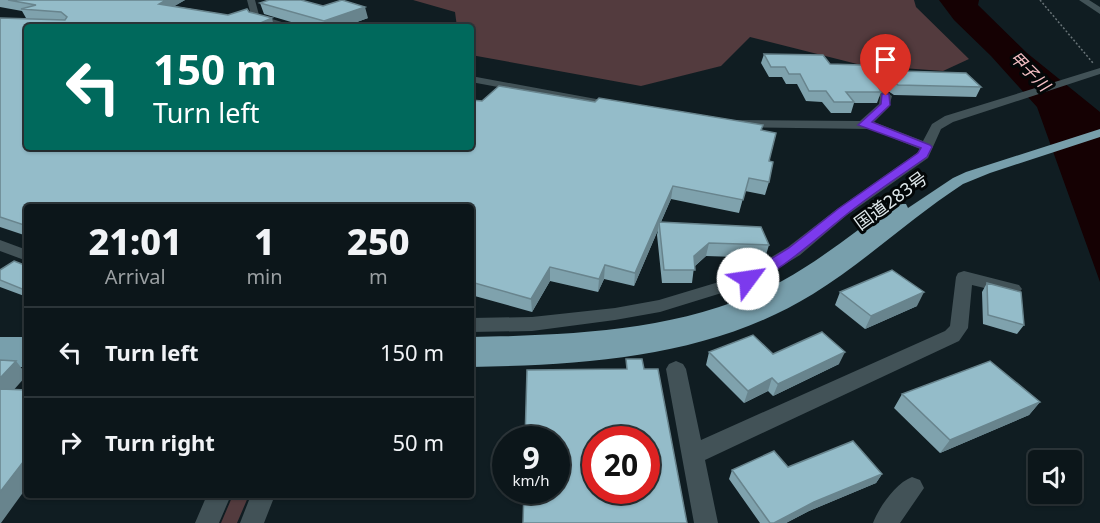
<!DOCTYPE html>
<meta charset="utf-8">
<style>
body{margin:0;font-family:"Noto Sans","Noto Sans JP",sans-serif;background:#1a2327;color:#f1f3f6;height:100vh;display:flex;flex-direction:column;font-size:22px;white-space:nowrap}
*{box-sizing:border-box;margin:0}
p{font-size:20px;color:#9a9fa2}
.icon{flex:none;width:33px;height:33px;fill:none;stroke:currentColor;stroke-width:2;stroke-linecap:round;stroke-linejoin:round}
.map{position:relative;flex:1;overflow:hidden}
.drawer{position:absolute;left:24px;top:204px;width:450px;height:294px;display:flex;flex-direction:column;background:#0c161a;border-radius:6px;box-shadow:0 2px 4px #0004,0 0 0 2px #2c3539}
.drawer>*{flex:none}
.guide{position:absolute;left:24px;top:24px;width:450px;height:126px;border-radius:6px;box-shadow:0 2px 4px #0004,0 0 0 2px #2c3539;background:#00695c;color:#fff;overflow:hidden}
.fabs{position:absolute;left:1028px;top:450px;display:grid;gap:12px}
.fabs a{display:grid;place-items:center;width:54px;height:54px;border-radius:6px;background:#0c161a;box-shadow:0 2px 4px #0004,0 0 0 2px #2c3539;font-size:30px}
.speed{position:absolute;left:492px;top:426px;display:flex;gap:12px;font-size:30px;font-weight:700;text-align:center}
.speed>*{display:grid;place-content:center;width:78px;height:78px;border-radius:50%;background:#0c161a;box-shadow:0 2px 4px #0004,0 0 0 2px #2c3539;line-height:1}
.speed small{font-size:15px;font-weight:400}
.speed .limit{border:9px solid #d22;background:#fff;color:#111}
.pin{position:absolute;display:grid;place-items:center;width:51px;height:51px;color:#fff;margin:-62px -26px;border-radius:50% 50% 50% 0;rotate:-45deg;box-shadow:0 0 6px #0007}
.pin .icon{rotate:45deg}
.me{position:absolute;width:66px;margin:-33px;rotate:59deg;stroke-linejoin:round;filter:drop-shadow(0 0 4px #0008)}
.turn{display:flex;align-items:center;gap:21px;height:126px;padding:0 30px;font-size:27px}
.turn .icon{width:78px;height:78px;stroke-width:2.5}
.turn b{display:block;font-size:42px;line-height:51px}
.eta{display:flex;justify-content:space-evenly;align-items:center;height:102px;text-align:center}
.eta b{font-size:36px;font-weight:800;line-height:42px}
ul{padding:0;list-style:none}
li{display:flex;align-items:center;gap:18px;height:90px;padding:0 30px;border-top:2px solid #2c3539}
li div{flex:1}
li b{display:block;font-size:22px}
li em{font-style:normal}
.map>svg:first-child{display:block}
</style>
<div class="map">
<svg width="1100" height="523" viewBox="0 0 1100 523">
<rect width="100%" height="100%" fill="#101d22"/>
<path fill="#533b3e" d="M413 0H914L916 7 969 59 943 71 861 65 750 37 721 66 641 86 471 55V27H457L455 12Z
M233 495H249L237 523H221Z"/>
<path fill="#150103" d="M939 0H979L978 5 1027 53 1100 112V282L1037 107 991 56 954 20Z"/>
<g fill="none" stroke-linecap="round" stroke-linejoin="round">
<path stroke="#687377" stroke-width="1.5" stroke-dasharray="2 2" stroke-linecap="butt" d="M1040 0 1093 63"/>
<path fill="#425257" fill-rule="evenodd" d="M247 0H255L259 15 298 27H283L252 19Z
M1079 0H1089L1100 7V14Z
M1100 68V74L953 122 941 129 928 158 847 215 800 255 754 283 660 312 615 320 532 331 471 332V318L532 317 615 308 659 300 742 275 788 247 837 209 917 153 920 149 870 129 735 127 731 126V120L860 121 879 104 880 97 872 88 877 85 892 96 889 107 874 122 923 141 932 124 945 116Z
M471 76 618 103 624 106 618 109 471 82Z
M0 240 27 250V261L0 251Z
M964 271 1019 285 1022 289 1019 293 1013 295 972 285 968 328 959 341 705 460 718 523H694L666 369 669 364 676 361 683 364 686 369 701 440 945 331 950 326 956 277 958 273Z
M912 477 920 480 924 488 900 523H873C879 507 896 483 912 477Z
M207 495H231L219 523H195Z
M251 495H275L264 523H240Z"/>
<path fill="#789fac" fill-rule="evenodd" d="M1100 129V137L990 173 963 184C911 218 866 261 813 294 711 357 588 365 471 367V337C576 335 687 331 782 281 822 259 857 230 894 204H906L908 208 953 178 966 172Z
M0 337H27V367H0Z"/>
</g>
<path fill="#7fa2ad" d="M0 0H185L174 6 228 15 249 12 272 18 27 27 482 101 761 130 769 161V182L765 195 745 191 739 213 671 199 661 222 769 245 765 258 706 256 694 267 692 283H662L657 235 658 230 634 286 604 279 598 292 550 281 532 312 471 295V207H27V236L0 227V18H26L22 11 0 7Z
M260 3 368 18 343 27H308L264 14Z
M764 54 866 70 981 87 976 97 894 95 876 83 881 92 877 103H854L851 113H831L822 102 806 101 797 84H786L782 77H769L761 63Z
M27 266V297L0 287V270Z
M987 283 1024 325 1017 334 983 324 982 292Z
M840 292 917 306 865 329 835 305Z
M709 352 773 354 839 364 773 396 768 391 744 403 706 365Z
M902 394 1040 402 1029 415 940 453 894 408Z
M788 467 882 474 876 483 809 511 786 523H760L729 479 732 470Z"/>
<path fill="#68848d" d="M166 0H185L163 13 159 4Z
M365 7 368 18 343 27H326L324 21Z
M272 18 274 27H251Z
M879 73 876 83 873 78Z
M673 186 671 199 659 226V222L658 230 634 286 635 273Z
M709 243 706 256 691 269 694 256Z
M605 265 604 279 598 292 599 279Z
M550 267V281L532 312 531 299Z
M924 292 917 306 865 329 871 316Z
M845 352 839 364 773 396 778 384Z
M16 361 27 375 3 402 0 399V378Z
M772 378 768 391 744 403 748 391Z
M1040 402 1029 415 940 453 950 440Z
M27 457V487L1 523H0V492Z
M882 474 876 483 809 511 786 523H774L814 502Z"/>
<path fill="#94bcc9" stroke="#68848d" stroke-width="1.5" fill-rule="evenodd" d="M8 0H166L159 4 228 15 247 9 249 12 272 18 251 27H27V147H471V100L482 101 499 86 595 102 599 98 763 125 761 130 776 133 769 161 773 162 769 182 749 178 743 200 673 186 635 273 605 265 599 279 550 267 531 299 471 282V207H27V226L0 217V18L65 20 67 17 61 12 21 9 36 5Z
M269 0H301L323 6 342 0 365 7 324 21 260 3Z
M764 54 823 55 830 64 861 65 866 70 966 73 981 87 898 85 879 73 873 78 881 92H846L854 102H834L826 91H809L800 74H789L785 67H771Z
M659 222 761 227 769 245 709 243 694 256 695 270H664Z
M14 261 27 266V291L0 280V270Z
M892 270 924 292 871 316 840 292Z
M987 283 1021 292 1024 325 988 315Z
M822 332 845 352 778 384 772 378 748 391 709 352 753 335 773 354Z
M626 359H642L644 369H658L687 523H523L524 490H556V440H525L527 370 627 369ZM596 440H646V490H596Z
M0 360 16 361 0 378Z
M990 361 1040 402 950 440 902 394Z
M0 389 27 390V457L0 492Z
M853 441 882 474 814 502 774 523H770L732 470 774 451 788 467Z"/>
<path fill="#7c3aed" stroke="#51269a" stroke-width="1.5" d="M882 94H889L890 105 872 122 930 145 932 147 927 157C900 176 872 194 847 214 829 228 763 288 743 283L741 279 743 276 789 248 838 209 918 153 921 148 858 125 881 104Z"/>
<g text-anchor="middle" stroke-width="6" stroke-linejoin="round" paint-order="stroke">
<g font-size="16" font-style="italic" fill="#f7c1c6" stroke="#030708">
<text transform="translate(1030 71) rotate(45)" y="6">甲子川</text>
</g>
<g font-size="18" fill="#dfe8eb" stroke="#030708">
<text transform="translate(891 201) rotate(-36)" y="6">国道283号</text>
</g>
</g>
</svg>
<div class="fabs">
<a><svg class="icon" aria-label="sound" viewBox="0 0 24 24"><path d="M4 9h4l5-4v14l-5-4H4zM17 9q2 3 0 6"/></svg></a>
</div>
<div class="speed"><div>9<small>km/h</small></div><div class="limit">20</div></div>
<div class="pin" style="left:886px;top:96px;background:#d93025"><svg class="icon" aria-label="arrive" viewBox="0 0 24 24"><path d="M6 21V4h12l-3 4 3 4H6"/></svg></div>
<svg class="me" style="left:748px;top:279px" viewBox="-20 -20 40 40"><circle r="19" fill="#fff"/><path d="M0-13L10 11 0 6-10 11z" fill="#7c3aed"/></svg>
<div class="guide">
<div class="turn"><svg class="icon" aria-label="left" viewBox="0 0 24 24"><path d="M17 20v-9H6M10 6l-5 5 5 5"/></svg><div><b>150 m</b>Turn left</div></div>
</div>
<section class="drawer">
<div class="eta">
<div><b>21:01</b><p>Arrival</p></div>
<div><b>1</b><p>min</p></div>
<div><b>250</b><p>m</p></div>
</div>
<ul>
<li><svg class="icon" aria-label="left" viewBox="0 0 24 24"><path d="M17 20v-9H6M10 6l-5 5 5 5"/></svg><div><b>Turn left</b></div><em>150 m</em></li>
<li><svg class="icon" aria-label="right" viewBox="0 0 24 24"><path d="M7 20v-9h11M14 6l5 5-5 5"/></svg><div><b>Turn right</b></div><em>50 m</em></li>
</ul>
</section>
</div>
